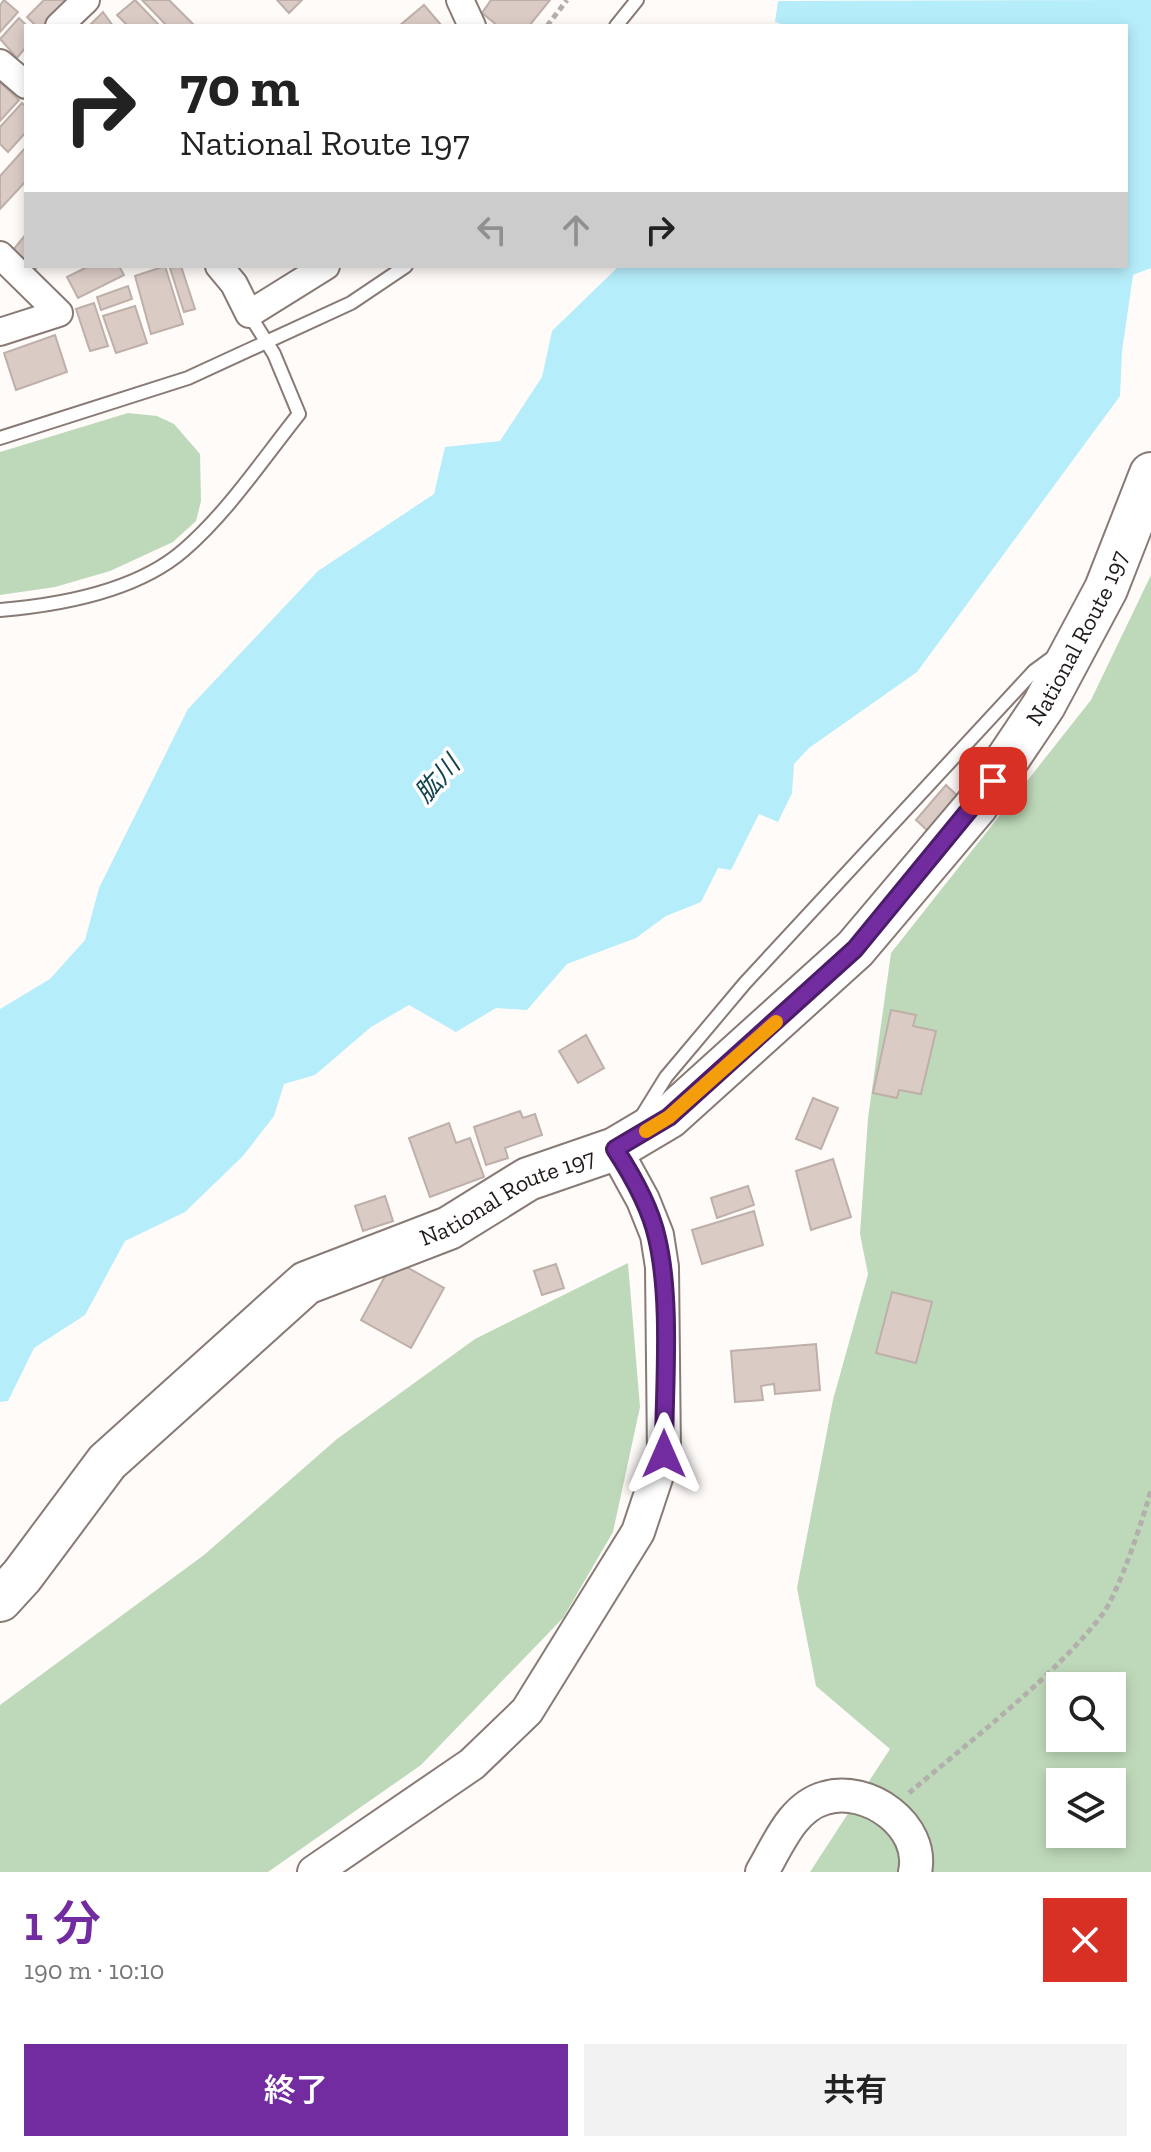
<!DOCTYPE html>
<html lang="ja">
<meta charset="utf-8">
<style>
body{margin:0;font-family:"Zilla Slab","Noto Sans JP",serif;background:#f2f2f2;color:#222;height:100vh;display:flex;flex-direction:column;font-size:30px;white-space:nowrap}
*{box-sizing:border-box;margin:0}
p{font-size:26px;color:#767676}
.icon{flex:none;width:44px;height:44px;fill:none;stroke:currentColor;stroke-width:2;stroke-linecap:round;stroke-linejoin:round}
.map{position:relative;height:1872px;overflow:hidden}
.drawer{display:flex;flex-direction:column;background:#fff;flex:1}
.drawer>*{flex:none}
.hud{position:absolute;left:24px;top:24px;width:1104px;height:244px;border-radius:0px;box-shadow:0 4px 12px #0003;background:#fff;color:#222;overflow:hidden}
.fabs{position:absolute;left:1046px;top:1672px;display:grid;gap:16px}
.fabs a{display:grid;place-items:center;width:80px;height:80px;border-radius:0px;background:#fff;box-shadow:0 4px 12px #0003;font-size:40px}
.pin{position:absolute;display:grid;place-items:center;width:68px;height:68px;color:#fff;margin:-34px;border-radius:16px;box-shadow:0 4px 12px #0006}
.me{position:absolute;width:88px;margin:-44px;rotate:0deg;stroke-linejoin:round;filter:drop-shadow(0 0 6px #0008)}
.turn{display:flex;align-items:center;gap:28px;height:168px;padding:0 24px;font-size:36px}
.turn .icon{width:104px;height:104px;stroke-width:2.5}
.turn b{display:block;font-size:56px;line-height:68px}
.lanes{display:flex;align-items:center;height:76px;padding:0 24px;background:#0003;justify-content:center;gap:40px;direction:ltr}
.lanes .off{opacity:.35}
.round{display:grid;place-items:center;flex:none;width:84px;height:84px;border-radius:0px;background:#f2f2f2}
.summary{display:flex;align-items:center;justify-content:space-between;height:136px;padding:0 24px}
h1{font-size:48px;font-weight:600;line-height:60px;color:#732ca0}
.primary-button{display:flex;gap:16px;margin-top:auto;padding:16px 24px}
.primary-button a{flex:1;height:92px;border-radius:0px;background:#732ca0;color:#fff;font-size:32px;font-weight:600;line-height:92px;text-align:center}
.primary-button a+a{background:#f2f2f2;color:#222}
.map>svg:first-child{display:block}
</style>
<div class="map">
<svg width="1151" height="1872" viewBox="0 0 1151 1872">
<rect width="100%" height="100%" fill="#fefbf9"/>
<path fill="#bed9b9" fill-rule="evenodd" d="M128 413 157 416 174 424 200 454 201 501 196 521 173 542 110 571 55 587 0 595V452Z
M1151 575V1872H810L890 1749 816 1686 797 1588 833 1400 868 1274 860 1234 868 1118 891 953 1091 700ZM1060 1686H1112V1738H1060ZM1060 1782H1112V1834H1060Z
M628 1263 640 1407 613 1532 563 1618 421 1765 268 1872H0V1705L204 1555 337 1439 475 1339Z"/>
<path fill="#b6edfa" d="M1151 0V268L1133 275 1122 351 1120 396 917 672 809 748 794 764 792 793 778 822 759 814 731 870 718 868 701 902 666 916 636 938 567 964 527 1010 496 1008 456 1032 409 1005 371 1027 315 1075 284 1084 274 1116 243 1156 185 1212 125 1241 85 1315 34 1348 8 1401 0 1402V1009L50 979 85 940 99 888 188 709 318 571 434 494 445 447 500 441 542 377 552 331 619 266H1126V26H787L775 22 778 1Z"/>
<path fill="#dacbc5" stroke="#beafa9" stroke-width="2" d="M4 0 18 12 0 32V5Z
M44 0H69L43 26H36L27 17Z
M135 0 160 26H128L117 15Z
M142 0H169L195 26H167Z
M277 0H302L289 13Z
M491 0H550L529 26H498L482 13Z
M424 5 442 26H399Z
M103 12 113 26H89Z
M19 18 27 26 26 47 17 58 0 39Z
M0 82 19 100 0 121Z
M22 103 26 107V132L8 152 0 144V127Z
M26 147V181L0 209V176Z
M26 234V266H38L32 273 9 255Z
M89 266H119L124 275 78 298 67 277Z
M165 266 183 324 151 334 135 276Z
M181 266 195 309 184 312 170 268Z
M128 286 132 299 101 310 97 297Z
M94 303 108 346 90 351 76 309Z
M135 306 147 343 116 353 103 316Z
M55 335 67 372 16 390 4 353Z
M946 785 960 798 930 833 916 820Z
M891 1010 916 1015 913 1026 936 1031 921 1094 899 1090 897 1098 873 1093Z
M586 1035 604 1068 578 1083 559 1051Z
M813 1098 838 1108 821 1149 796 1139Z
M520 1111 523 1118 535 1114 542 1135 505 1148 508 1158 486 1165 474 1127Z
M449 1123 456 1143 470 1138 484 1177 430 1197 409 1138Z
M833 1159 851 1217 811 1230 796 1171Z
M748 1186 754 1205 717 1218 711 1198Z
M385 1196 393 1221 363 1231 355 1206Z
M754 1211 763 1245 702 1264 692 1230Z
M394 1260 444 1288 411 1348 361 1320Z
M556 1264 564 1288 542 1295 534 1271Z
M892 1292 932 1302 916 1363 876 1353Z
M816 1344 820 1390 775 1394 774 1384 761 1386 763 1400 735 1402 731 1351Z"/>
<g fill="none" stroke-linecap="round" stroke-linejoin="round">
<defs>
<path id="service" d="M616 26 637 0
M0 438 188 378 351 303 406 266
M0 610C60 605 137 591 184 550 228 512 263 459 299 414L274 354 249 314
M640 1119 666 1077 745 983 1034 671 1053 657"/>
<path id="minor" d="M460 0 472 26
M59 26 86 0
M0 63 26 85
M0 255 59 313 0 332
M219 266 234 284 249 314 326 266"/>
<path id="tertiary" d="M314 1872 472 1764 527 1711 638 1532 664 1454 662 1267 657 1235 643 1200 615 1149
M762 1872C778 1845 792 1807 825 1798 868 1785 925 1826 915 1872"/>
<g id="trunk">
<path id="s1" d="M0 1600 22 1576 107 1462 306 1283 449 1228 528 1179 615 1149 669 1117 855 949 976 806 1044 705 1106 589 1151 474"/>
</g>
</defs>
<use href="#service" stroke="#887a75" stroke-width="16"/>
<use href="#minor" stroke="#887a75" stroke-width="30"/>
<use href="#tertiary" stroke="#887a75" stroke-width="36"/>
<use href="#trunk" stroke="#887a75" stroke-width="46"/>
<path stroke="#b3afad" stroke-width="5" stroke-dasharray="6 4" stroke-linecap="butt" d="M547 26 567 0
M909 1793C969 1742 1055 1676 1102 1615 1119 1592 1143 1519 1151 1490"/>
<use href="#service" stroke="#fff" stroke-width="12"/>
<use href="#minor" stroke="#fff" stroke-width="26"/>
<use href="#tertiary" stroke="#fff" stroke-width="32"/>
<use href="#trunk" stroke="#fff" stroke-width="42"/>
</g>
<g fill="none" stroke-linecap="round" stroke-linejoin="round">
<defs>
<path id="route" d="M664 1454C664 1388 672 1301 657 1238 650 1206 632 1175 615 1149L669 1117 855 949 993 781"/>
</defs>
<use href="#route" stroke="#4b1d68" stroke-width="20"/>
<use href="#route" stroke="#732ca0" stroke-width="14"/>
<path stroke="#f59e0b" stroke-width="14" d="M646 1131 669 1117 776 1022"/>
</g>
<g text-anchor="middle" stroke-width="7" stroke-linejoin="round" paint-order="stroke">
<g font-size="24" fill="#201b19" stroke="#fff">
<text dy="8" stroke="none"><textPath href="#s1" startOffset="1478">National Route 197</textPath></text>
<text dy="8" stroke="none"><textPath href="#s1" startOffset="662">National Route 197</textPath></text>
</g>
<g font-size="26" font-style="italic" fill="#14444e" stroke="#fff">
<text transform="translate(437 779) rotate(-48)" y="9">肱川</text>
</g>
</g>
</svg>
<div class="fabs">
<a><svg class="icon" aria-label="search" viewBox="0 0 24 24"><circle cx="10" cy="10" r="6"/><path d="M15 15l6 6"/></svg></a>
<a><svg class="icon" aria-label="layers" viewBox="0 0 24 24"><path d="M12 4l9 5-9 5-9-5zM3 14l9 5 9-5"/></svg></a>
</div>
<div class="pin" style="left:993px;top:781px;background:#d93025"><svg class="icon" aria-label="arrive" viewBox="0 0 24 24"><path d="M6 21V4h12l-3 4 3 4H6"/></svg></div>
<svg class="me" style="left:664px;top:1454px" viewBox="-20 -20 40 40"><path d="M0-17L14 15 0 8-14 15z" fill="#732ca0" stroke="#fff" stroke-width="4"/></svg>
<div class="hud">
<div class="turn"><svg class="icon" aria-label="right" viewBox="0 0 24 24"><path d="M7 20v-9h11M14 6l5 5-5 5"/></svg><div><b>70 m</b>National Route 197</div></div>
<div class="lanes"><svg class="icon off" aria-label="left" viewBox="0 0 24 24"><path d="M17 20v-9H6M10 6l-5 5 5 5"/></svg><svg class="icon off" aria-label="ahead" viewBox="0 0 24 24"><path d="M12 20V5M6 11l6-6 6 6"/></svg><svg class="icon" aria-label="right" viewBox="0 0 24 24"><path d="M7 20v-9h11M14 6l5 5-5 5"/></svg></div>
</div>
</div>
<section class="drawer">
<div class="summary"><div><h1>1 分</h1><p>190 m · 10:10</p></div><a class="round" style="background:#d93025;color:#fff"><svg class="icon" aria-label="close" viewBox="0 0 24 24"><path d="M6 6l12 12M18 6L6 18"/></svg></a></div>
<div class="primary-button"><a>終了</a><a>共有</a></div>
</section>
